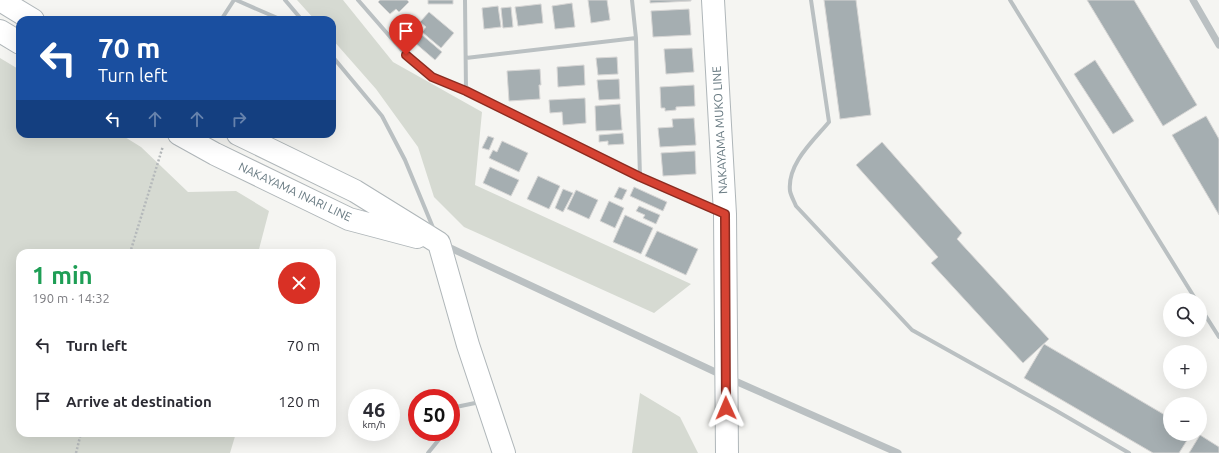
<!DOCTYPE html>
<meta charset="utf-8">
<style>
body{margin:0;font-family:Ubuntu,sans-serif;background:#f2f2f3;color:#2b2b33;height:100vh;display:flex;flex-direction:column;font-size:15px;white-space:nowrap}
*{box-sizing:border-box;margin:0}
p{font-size:13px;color:#7c7c81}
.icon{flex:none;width:22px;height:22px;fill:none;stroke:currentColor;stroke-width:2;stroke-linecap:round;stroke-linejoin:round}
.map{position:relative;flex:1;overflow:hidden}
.details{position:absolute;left:16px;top:249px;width:320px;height:188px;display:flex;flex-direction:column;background:#fff;border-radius:12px;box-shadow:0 4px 16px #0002}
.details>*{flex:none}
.banner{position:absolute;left:16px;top:16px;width:320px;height:122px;border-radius:12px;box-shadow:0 4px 16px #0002;background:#1a4fa0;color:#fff;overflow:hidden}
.fabs{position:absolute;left:1163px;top:293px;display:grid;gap:8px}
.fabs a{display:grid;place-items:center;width:44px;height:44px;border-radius:50%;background:#fff;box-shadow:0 4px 16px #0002;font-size:20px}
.speed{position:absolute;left:348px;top:389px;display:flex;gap:8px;font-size:20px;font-weight:700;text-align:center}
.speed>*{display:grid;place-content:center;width:52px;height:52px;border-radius:50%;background:#fff;box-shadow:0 4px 16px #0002;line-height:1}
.speed small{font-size:10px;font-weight:400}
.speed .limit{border:6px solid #d22;background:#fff;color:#111}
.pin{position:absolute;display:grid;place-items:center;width:34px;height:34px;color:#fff;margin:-41px -17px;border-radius:50% 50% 50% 0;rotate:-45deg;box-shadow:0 0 4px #0007}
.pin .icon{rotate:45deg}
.me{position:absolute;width:44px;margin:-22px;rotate:359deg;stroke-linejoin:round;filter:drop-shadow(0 0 3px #0008)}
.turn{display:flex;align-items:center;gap:14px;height:84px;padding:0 16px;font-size:18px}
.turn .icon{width:52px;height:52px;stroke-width:2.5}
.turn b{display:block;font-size:28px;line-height:34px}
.lanes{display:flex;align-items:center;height:38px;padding:0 16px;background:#0003;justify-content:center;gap:20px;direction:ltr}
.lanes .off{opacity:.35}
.round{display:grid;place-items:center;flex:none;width:42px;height:42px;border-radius:21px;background:#f2f2f3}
.summary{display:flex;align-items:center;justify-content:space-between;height:68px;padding:0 16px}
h1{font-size:24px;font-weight:700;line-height:30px;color:#1e9e55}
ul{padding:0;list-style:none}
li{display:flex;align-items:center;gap:12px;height:56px;padding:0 16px}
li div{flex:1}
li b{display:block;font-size:15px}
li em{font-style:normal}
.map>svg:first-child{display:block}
</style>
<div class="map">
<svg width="1219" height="453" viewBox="0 0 1219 453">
<rect width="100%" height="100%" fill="#f5f5f2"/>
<path fill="#d6dad2" d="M297 0H343L393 62 482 112 475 185 691 284 654 313 464 227 434 197 418 147 376 89 332 39V20H315Z
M0 58 20 70V134H120L141 147 188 192 236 191 269 211 258 253H20V433H236L230 453H0Z
M640 393 680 417 698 453H632Z"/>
<path fill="#a5aeb1" stroke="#d7d6d5" d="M380 0H407L409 2 399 12 396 9 390 14 378 2Z
M428 0H453V4H428Z
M588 0H607L610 20 591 23Z
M650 0H691V1L650 3Z
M824 0H856L871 115 840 119Z
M1087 0H1134L1197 105 1163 126Z
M572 3 575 27 555 29 552 6Z
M541 4 543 23 518 26 515 7Z
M498 6 501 27 484 29 482 8Z
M511 7 513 27 503 28 501 8Z
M689 9 691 35 653 37 651 11Z
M429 12 454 33 441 48 422 32 426 27 420 22Z
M421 34 442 52 435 60 414 42Z
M692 48 694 72 666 74 664 49Z
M617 57 618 74 598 75 596 58Z
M1095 60 1134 121 1113 134 1074 74Z
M584 65 585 85 558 87 557 67Z
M540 69 541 85H539L540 99 509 101 507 71Z
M619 79 620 99 599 100 597 80Z
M694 85 695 106 676 107V110L665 111V108H661L660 87Z
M585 98 586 123 563 125 562 112 550 113 549 100Z
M620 104 622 130 596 131 595 106Z
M1206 116 1219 139V215L1172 135Z
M694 118 696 145 660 147 658 128 673 127 672 119Z
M623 133 624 144 608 145V141L599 142V135Z
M488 136 494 138 489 150 482 148Z
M502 141 528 153 519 172 489 158 493 150 497 152Z
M882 142 962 233 957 239 1049 339 1023 363 931 263 938 257 856 165Z
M695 151 696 174 663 176 661 153Z
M490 167 519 180 511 196 483 183Z
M538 176 560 186 549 209 527 199Z
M619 187 627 190 622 200 614 197Z
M634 187 667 202 663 211 630 196Z
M563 189 573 193 563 212 555 208Z
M576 190 598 200 589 219 567 209Z
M609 201 624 208 615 228 600 221Z
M639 206 660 215 656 224 643 218 645 215 636 211Z
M625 215 653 228 641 254 613 242Z
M657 231 698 249 686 275 645 256Z
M1044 344 1170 418V434H1191L1179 453H1153L1024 378Z
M1200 435 1219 447V453H1189Z"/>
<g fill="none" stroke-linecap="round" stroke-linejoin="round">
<defs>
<path id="secondary" d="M0 0 33 20
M713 0 725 214 727 453
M0 31 20 43
M179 134 215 154 349 219 417 237
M238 134 355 191 439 243 468 345 504 453"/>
</defs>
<use href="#secondary" stroke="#afb6b9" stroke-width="24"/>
<path stroke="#b5b9bb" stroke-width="2.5" stroke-dasharray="2 2" stroke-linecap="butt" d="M130 253 163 146
M76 453 81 433"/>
<path stroke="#bac0c2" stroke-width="4" d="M236 0 282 20
M285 0 302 20
M358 0 406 55 432 77 466 91 640 177 717 210
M465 0 466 91
M632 0 636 38 640 177
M811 0 829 122C813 141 787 164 790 191 791 196 794 201 796 206L912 330 1055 410 1129 453
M1010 0 1196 300
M221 20 234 0
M332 56 382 116 405 160 434 230
M466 58 636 38
M1200 307 1219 337
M451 408 480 402
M428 453 441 437 442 432"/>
<path stroke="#bac0c2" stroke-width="7" d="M1193 0 1219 45
M444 245 726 377 898 453"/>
<use href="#secondary" stroke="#fff" stroke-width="22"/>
</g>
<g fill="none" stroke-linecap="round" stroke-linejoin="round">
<defs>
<path id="route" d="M406 55 432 77 466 91 640 177 725 214 726 408"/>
</defs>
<use href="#route" stroke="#8b2b20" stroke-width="10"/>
<use href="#route" stroke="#d64232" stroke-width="7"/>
</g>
<g text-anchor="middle" stroke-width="4" stroke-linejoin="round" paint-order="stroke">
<g font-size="12" fill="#677981" stroke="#fff">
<text transform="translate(720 130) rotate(-93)" y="4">NAKAYAMA MUKO LINE</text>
<text transform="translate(295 192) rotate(25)" y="4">NAKAYAMA INARI LINE</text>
</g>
</g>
</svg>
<div class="fabs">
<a><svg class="icon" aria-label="search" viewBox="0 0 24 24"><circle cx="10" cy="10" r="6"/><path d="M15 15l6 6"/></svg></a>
<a>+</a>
<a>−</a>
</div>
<div class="speed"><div>46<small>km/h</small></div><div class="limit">50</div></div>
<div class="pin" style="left:406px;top:55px;background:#d93025"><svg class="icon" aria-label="arrive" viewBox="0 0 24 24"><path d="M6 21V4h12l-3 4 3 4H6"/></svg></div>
<svg class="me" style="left:726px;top:408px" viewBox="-20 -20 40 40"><path d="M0-17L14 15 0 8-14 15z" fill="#d64232" stroke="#fff" stroke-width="4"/></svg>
<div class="banner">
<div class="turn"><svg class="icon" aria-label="left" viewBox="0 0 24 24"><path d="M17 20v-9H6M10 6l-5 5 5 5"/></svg><div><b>70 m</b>Turn left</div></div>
<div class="lanes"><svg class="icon" aria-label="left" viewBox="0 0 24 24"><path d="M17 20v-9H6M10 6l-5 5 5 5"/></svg><svg class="icon off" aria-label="ahead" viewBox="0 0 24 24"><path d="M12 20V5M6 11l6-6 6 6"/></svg><svg class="icon off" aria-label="ahead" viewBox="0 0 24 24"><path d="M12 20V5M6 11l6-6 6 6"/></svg><svg class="icon off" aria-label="right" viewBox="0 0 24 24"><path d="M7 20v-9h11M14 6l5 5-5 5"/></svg></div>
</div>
<section class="details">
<div class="summary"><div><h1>1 min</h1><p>190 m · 14:32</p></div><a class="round" style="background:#d93025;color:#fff"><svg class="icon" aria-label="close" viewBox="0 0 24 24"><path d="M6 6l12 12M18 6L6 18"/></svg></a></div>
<ul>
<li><svg class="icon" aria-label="left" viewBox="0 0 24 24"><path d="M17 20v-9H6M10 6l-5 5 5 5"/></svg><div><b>Turn left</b></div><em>70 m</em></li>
<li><svg class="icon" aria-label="arrive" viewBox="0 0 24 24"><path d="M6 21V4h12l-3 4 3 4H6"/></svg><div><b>Arrive at destination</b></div><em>120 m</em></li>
</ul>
</section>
</div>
